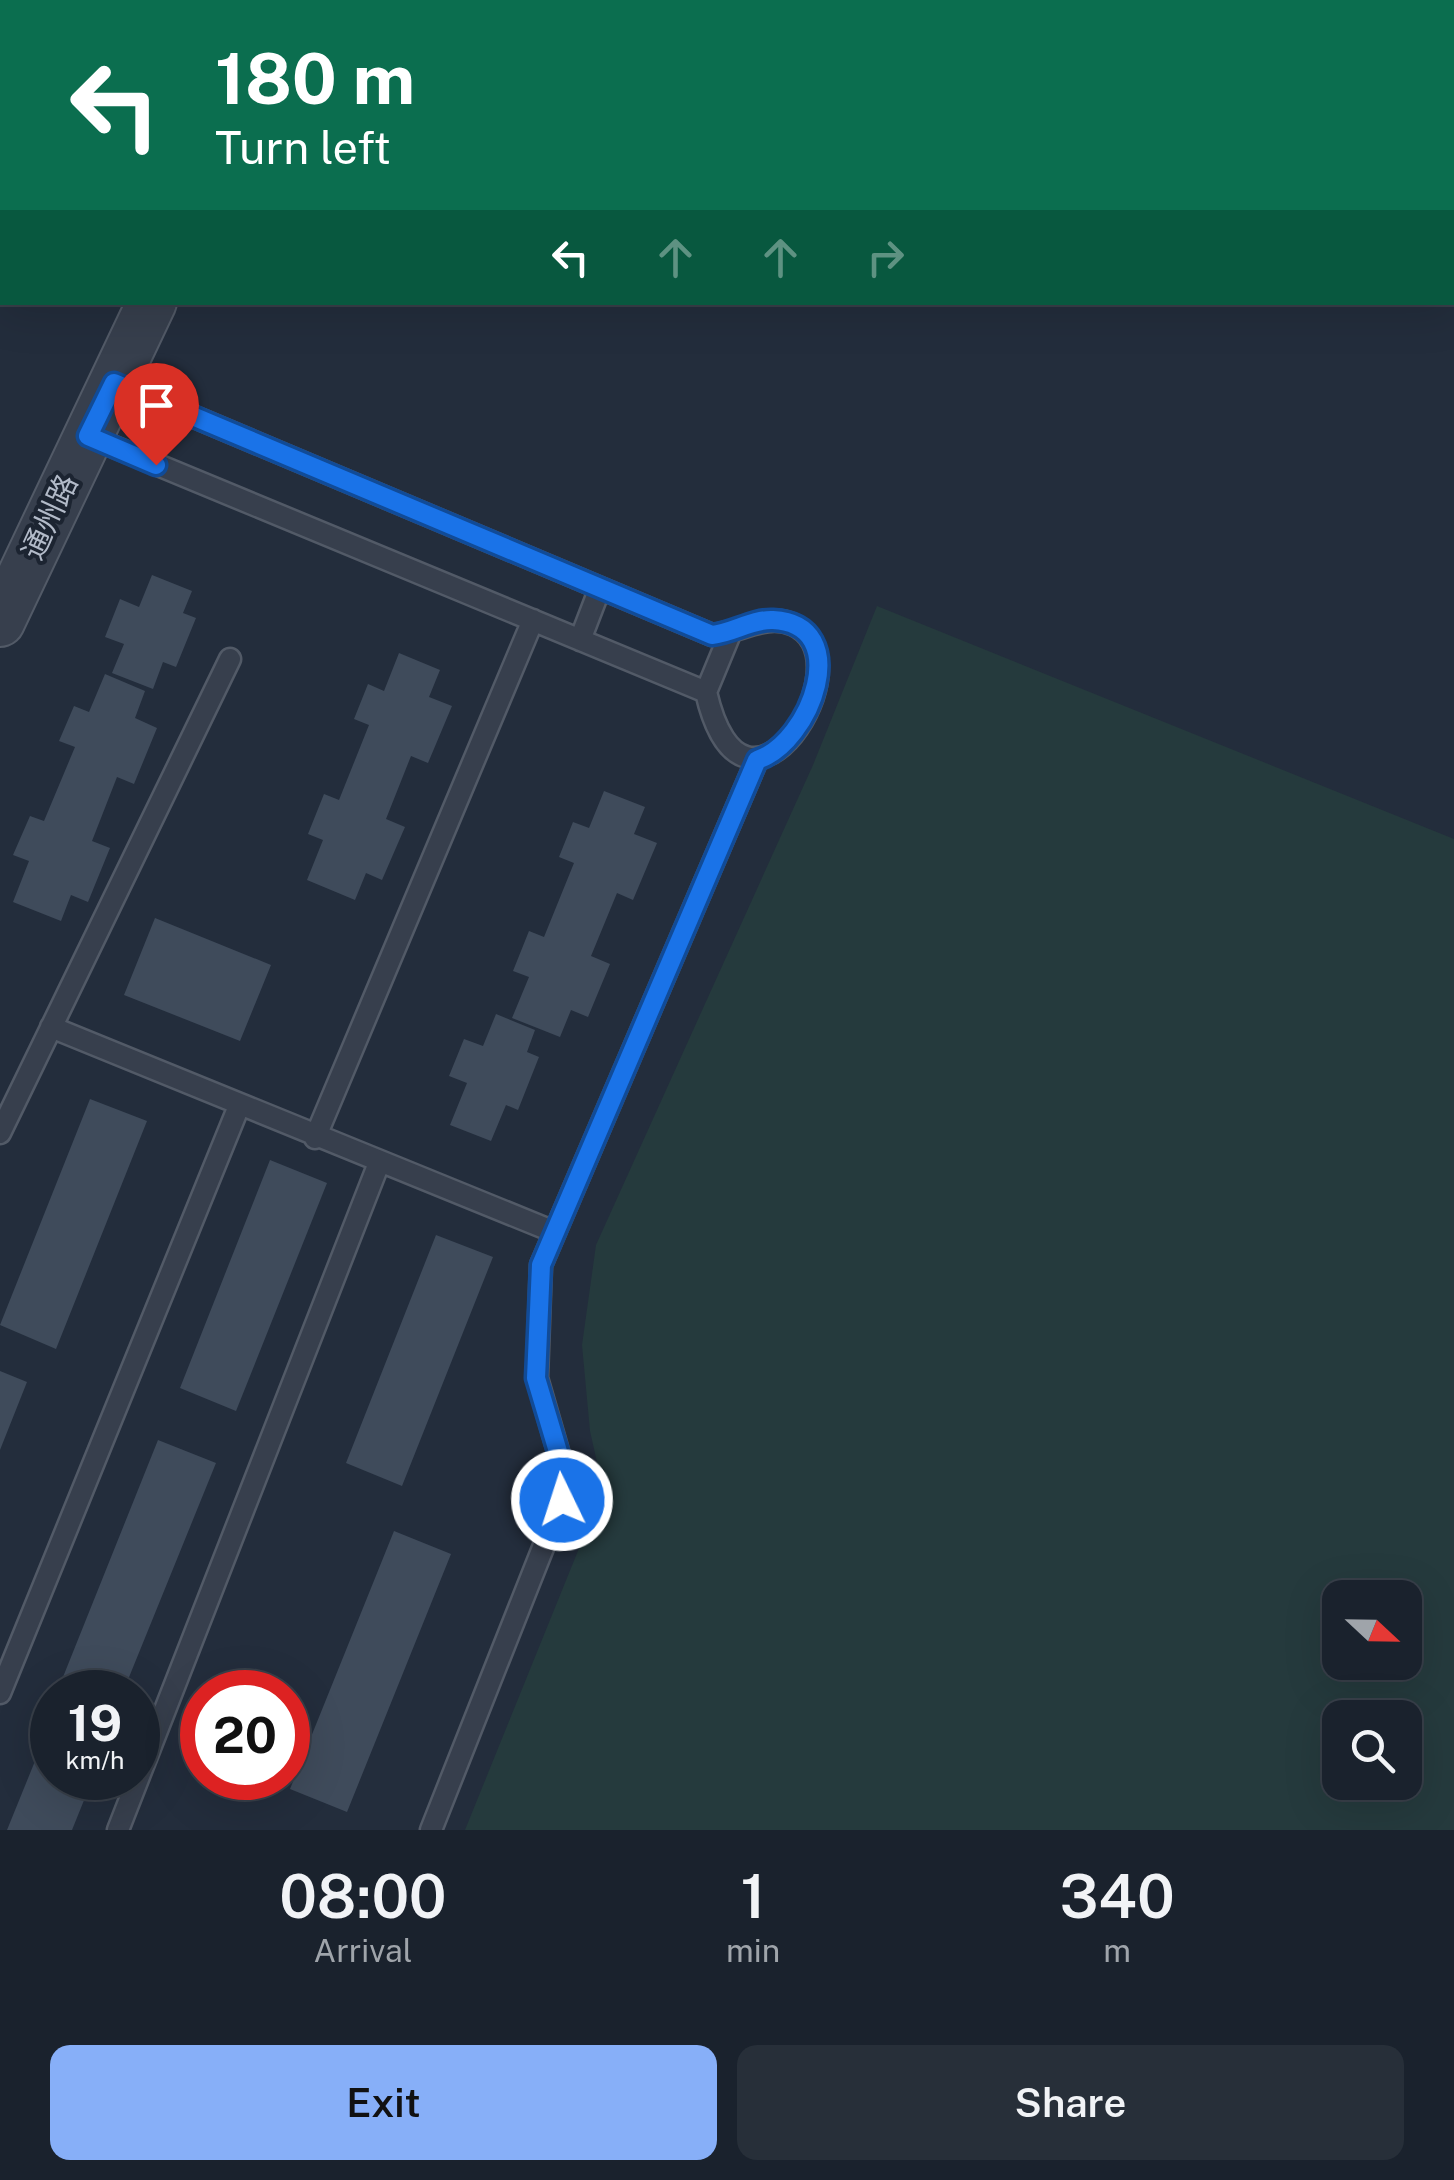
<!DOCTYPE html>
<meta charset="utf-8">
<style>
body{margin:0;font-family:"Public Sans","Noto Sans SC",sans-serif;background:#272f39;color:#f1f3f6;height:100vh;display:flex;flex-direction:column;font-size:38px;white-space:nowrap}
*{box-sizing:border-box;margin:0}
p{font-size:32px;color:#9fa4aa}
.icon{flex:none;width:55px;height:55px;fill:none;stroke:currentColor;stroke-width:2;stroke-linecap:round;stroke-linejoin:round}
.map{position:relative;height:1830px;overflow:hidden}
.side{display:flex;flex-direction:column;background:#1a222d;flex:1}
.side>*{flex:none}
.hud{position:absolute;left:0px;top:0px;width:1455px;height:305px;box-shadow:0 10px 40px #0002,0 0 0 2px #383f49;background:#0b6e4f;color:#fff;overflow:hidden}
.needle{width:65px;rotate:112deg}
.tools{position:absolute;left:1322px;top:1580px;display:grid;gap:20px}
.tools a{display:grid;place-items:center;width:100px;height:100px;border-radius:20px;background:#1a222d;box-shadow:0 10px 40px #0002,0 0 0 2px #383f49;font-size:50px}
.speed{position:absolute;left:30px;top:1670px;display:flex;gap:20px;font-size:50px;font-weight:700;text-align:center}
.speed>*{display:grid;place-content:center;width:130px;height:130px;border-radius:50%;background:#1a222d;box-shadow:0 10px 40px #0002,0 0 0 2px #383f49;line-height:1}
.speed small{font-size:25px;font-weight:400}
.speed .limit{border:15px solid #d22;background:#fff;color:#111}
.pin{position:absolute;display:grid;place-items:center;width:85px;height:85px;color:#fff;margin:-102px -42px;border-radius:50% 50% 50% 0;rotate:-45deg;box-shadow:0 0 10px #0007}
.pin .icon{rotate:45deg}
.me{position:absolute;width:110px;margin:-55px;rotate:356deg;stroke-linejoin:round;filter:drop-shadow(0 0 8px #0008)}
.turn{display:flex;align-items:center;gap:35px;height:210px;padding:0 50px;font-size:45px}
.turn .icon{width:130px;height:130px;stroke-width:2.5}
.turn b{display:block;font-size:70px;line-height:85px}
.lanes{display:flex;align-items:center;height:95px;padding:0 50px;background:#0003;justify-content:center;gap:50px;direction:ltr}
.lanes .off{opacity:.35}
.eta{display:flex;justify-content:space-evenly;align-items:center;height:170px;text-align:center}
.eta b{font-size:60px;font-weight:600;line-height:70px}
.primary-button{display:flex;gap:20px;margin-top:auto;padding:20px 50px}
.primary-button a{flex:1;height:115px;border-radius:20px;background:#87aff8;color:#111;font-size:40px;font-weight:600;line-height:115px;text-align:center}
.primary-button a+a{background:#272f39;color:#f1f3f6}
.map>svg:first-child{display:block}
</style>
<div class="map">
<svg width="1454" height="1830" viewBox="0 0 1454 1830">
<rect width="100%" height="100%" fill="#232d3c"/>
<path fill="#253a3d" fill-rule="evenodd" d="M877 606 1454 839V1830H465L603 1489 590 1431 582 1345 596 1245 813 765ZM1340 1598H1405V1662H1340ZM1340 1718H1405V1782H1340Z"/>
<path fill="#3f4b5b" d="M152 575 192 591 183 613 196 618 176 667 163 662 153 689 112 673 124 644 105 637 120 599 139 607Z
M399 653 440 670 429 697 452 706 428 763 411 756 386 819 405 827 382 880 366 873 355 900 307 880 323 840 308 834 324 794 339 800 369 725 354 719 368 684 384 691Z
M105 674 145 691 135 718 157 728 134 784 117 777 92 841 110 848 88 902 71 895 61 921 13 902 29 861 13 855 30 816 44 821 75 747 59 741 74 706 89 712Z
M604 791 645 807 634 834 657 843 633 900 617 893 591 956 610 964 588 1017 571 1010 560 1037 512 1018 529 977 513 971 529 931 544 937 574 863 559 857 573 822 589 828Z
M155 918 271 965 240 1041 124 995Z
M496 1014 535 1030 527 1052 539 1057 518 1110 506 1105 491 1141 450 1125 467 1083 449 1076 464 1039 483 1046Z
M90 1099 147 1121 56 1349 0 1325Z
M270 1160 327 1183 236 1411 180 1388Z
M436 1235 493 1257 402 1486 346 1463Z
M0 1371 27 1382 0 1450Z
M158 1440 216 1463 123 1692H57Z
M394 1531 451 1554 347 1812 290 1789Z
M46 1734 52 1736V1778H93L72 1830H7Z"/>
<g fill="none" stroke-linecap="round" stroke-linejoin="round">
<defs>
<path id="service" d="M88 436 706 692C744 859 870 661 794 625 766 612 740 633 712 635L114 383
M580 640 600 588
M706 692 730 634
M51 1027 552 1231
M0 1133 230 659
M315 1138 533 620
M0 1693 239 1106
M118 1830 379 1163
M431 1830 562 1500 565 1475 537 1378 541 1265 757 760"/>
<path id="tertiary" d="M294 2 295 0
M0 622 152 302"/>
</defs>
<use href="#service" stroke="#525a67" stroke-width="25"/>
<use href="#tertiary" stroke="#525a67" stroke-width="52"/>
<use href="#service" stroke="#373f4d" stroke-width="20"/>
<use href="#tertiary" stroke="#373f4d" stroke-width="48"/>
</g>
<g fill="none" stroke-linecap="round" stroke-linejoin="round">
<defs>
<path id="route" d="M156 465 88 436 114 383 712 635C733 633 752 619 773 620 855 624 811 743 757 760L541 1265 536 1378 565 1475 562 1500"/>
</defs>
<use href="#route" stroke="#114b97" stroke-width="25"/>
<use href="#route" stroke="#1a73e8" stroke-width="18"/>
</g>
<g text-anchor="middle" stroke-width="8" stroke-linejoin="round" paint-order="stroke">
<g font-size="30" fill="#b2bac8" stroke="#1c2431">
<text transform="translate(50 517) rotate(-65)" y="10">通州路</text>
</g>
</g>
</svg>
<div class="tools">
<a><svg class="needle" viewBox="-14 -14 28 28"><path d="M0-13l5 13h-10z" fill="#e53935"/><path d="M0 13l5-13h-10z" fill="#9fa4aa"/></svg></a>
<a><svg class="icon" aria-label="search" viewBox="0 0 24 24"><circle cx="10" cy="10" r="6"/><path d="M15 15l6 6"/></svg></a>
</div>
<div class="speed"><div>19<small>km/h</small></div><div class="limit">20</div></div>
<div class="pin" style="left:156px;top:465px;background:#d93025"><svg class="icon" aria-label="arrive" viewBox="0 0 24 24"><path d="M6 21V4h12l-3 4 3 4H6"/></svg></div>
<svg class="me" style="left:562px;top:1500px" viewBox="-20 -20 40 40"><circle r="17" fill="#1a73e8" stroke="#fff" stroke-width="3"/><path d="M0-11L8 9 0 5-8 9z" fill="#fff"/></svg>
<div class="hud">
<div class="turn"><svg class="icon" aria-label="left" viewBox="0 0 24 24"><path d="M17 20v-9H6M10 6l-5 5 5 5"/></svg><div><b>180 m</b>Turn left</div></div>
<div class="lanes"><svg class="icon" aria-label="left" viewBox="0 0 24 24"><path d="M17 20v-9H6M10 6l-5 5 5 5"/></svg><svg class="icon off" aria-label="ahead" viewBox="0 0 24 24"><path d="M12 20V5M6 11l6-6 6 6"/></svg><svg class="icon off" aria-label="ahead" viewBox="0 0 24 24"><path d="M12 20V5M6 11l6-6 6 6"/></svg><svg class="icon off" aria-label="right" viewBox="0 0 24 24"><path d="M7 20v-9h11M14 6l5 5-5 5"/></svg></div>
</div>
</div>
<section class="side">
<div class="eta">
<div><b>08:00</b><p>Arrival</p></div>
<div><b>1</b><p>min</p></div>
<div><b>340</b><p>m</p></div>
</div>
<div class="primary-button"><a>Exit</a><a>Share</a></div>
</section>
